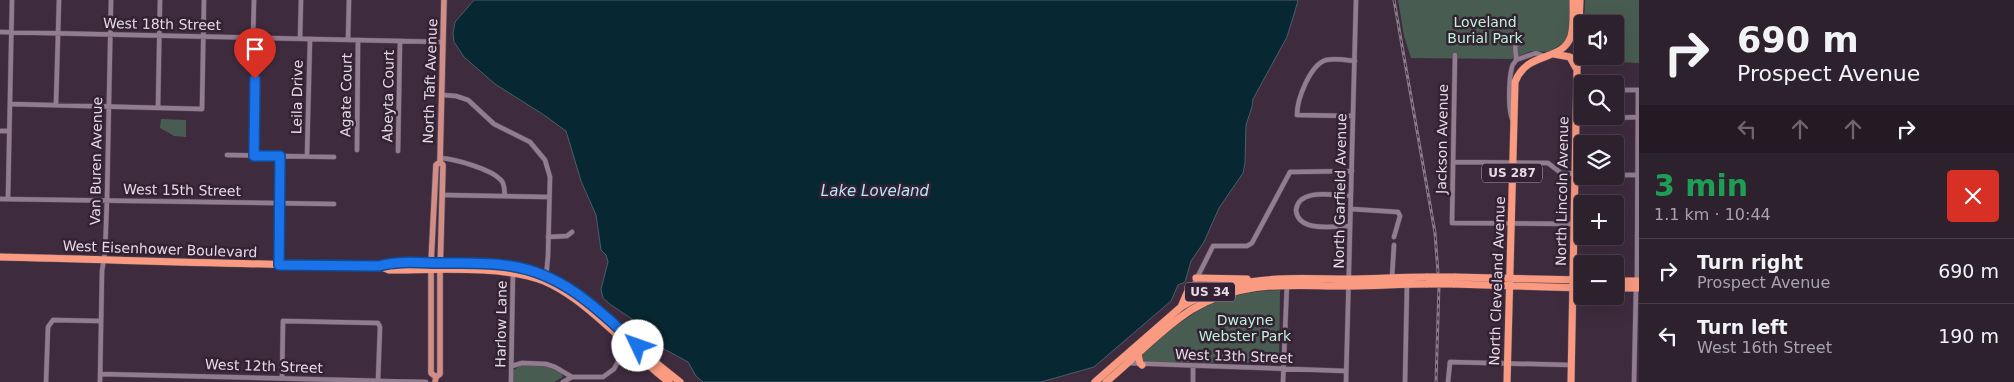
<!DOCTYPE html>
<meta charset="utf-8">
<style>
body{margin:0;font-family:"DejaVu Sans",sans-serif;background:#362936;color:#f1f3f6;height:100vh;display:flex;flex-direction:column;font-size:19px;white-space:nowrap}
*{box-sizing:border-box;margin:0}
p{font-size:16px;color:#a7a3aa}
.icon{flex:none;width:28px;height:28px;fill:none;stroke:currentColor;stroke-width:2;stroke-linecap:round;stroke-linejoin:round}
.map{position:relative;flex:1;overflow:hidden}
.sheet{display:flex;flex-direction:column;background:#2e212e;width:375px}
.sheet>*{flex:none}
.top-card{background:#2e212e;color:#f1f3f6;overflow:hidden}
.controls{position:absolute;left:1574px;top:15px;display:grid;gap:10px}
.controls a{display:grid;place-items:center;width:50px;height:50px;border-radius:5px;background:#2e212e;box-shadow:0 5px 20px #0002,0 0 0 1px #493e4a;font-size:25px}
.pin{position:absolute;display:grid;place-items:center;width:42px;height:42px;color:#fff;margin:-51px -21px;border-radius:50% 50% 50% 0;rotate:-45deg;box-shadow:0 0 5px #0007}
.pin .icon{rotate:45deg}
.me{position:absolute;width:55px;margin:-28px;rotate:312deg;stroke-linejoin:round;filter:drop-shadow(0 0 4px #0008)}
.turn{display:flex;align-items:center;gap:18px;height:105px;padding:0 15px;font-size:22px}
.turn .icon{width:65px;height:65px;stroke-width:2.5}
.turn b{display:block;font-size:35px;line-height:42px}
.lanes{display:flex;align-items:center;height:48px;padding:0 15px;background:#0003;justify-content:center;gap:25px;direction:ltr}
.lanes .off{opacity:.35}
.round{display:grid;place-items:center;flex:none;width:52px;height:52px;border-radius:5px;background:#362936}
.headline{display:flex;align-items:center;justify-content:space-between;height:85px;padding:0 15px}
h1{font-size:30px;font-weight:700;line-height:38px;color:#1e9e55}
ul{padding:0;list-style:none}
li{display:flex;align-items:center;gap:15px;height:65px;padding:0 15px;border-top:1px solid #493e4a}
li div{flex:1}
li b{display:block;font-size:19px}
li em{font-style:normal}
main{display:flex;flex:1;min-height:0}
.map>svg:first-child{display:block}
</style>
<main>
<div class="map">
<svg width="1639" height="382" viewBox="0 0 1639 382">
<rect width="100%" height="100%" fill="#3e2c3e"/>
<path fill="#495c51" d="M1398 0H1571L1570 31 1566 41 1549 52 1531 51 1512 59 1411 58 1404 36Z
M1585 0H1639V63L1583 60V56H1615V24H1584Z
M161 119 186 120V137L174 136 160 128Z
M1200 282 1224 283 1196 296V288Z
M1280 290 1279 363 1141 362 1140 357C1187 314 1215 292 1280 290Z
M521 365 548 366 562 374 563 377 554 382H513L514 370Z"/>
<path fill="#072832" stroke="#4a5d68" d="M474 0H1298V1L1287 37 1253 99 1252 107 1246 125 1245 163 1243 173 1219 208 1204 242 1191 261 1185 282 1178 285 1171 301 1094 367 1041 382H703L696 376 688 362 655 344 632 319 611 305 603 298 601 289 608 262 606 255 601 250 596 215 581 181 566 131 544 115 495 84 464 57 454 42 453 33 455 22Z"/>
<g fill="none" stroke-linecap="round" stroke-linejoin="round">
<defs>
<path id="minor" d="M0 32 443 42
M253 38 254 0
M300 39 301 0
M348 40 349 0
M1455 55 1452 223 1575 224
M1516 60 1536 53 1544 56
M1615 90H1639
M443 95 456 96 468 100 494 124 530 142 545 160 550 177 548 256 546 278
M10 104 202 109 204 0
M56 104 59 0
M158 107 160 0
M1353 116 1297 115C1297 99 1310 65 1326 60 1335 58 1346 60 1355 61
M1613 118 1639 117
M1514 122C1507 114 1509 78 1512 67 1512 64 1515 63 1516 60 1517 55 1514 50 1516 44
M0 131H9
M357 150 358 40
M398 151 400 41
M227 155 334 157
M253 156 255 38
M307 156 310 39
M440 158C455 159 491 169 501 180 505 184 504 190 505 196
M1454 162 1548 163 1561 173 1582 174
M1615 175H1639
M443 195 549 197
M0 199 334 204
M8 199 12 0
M1351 209 1398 212 1400 216 1394 237
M1350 226C1334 226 1298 233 1296 210 1299 187 1335 196 1351 196
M548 237 567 236 572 232
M279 265 280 156
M1392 277 1394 245
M1637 281 1638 90
M1195 301 1192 294V288L1213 246H1247L1252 243 1290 172 1352 171
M1126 363 1346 371
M512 366 522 363 546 364 555 367 572 377H603L614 369 628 343
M100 374 426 382
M282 378 283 321 378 323 380 327 378 381
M46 382 48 327 53 320 100 321
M100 382 102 271 105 252 107 200 111 0
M511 382 513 271
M563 382 572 377
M1193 382V366
M1283 382 1287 283
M1346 382 1356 0
M1405 382 1407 284
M1448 382 1450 362 1571 365
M1634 382 1636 288"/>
<path id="major" d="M436 377 440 374V274L443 165 440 162 444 0
M435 382 436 377 431 373V263L436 165 440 162"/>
<path id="highway" d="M1554 54 1570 57 1576 68
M0 257C126 260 252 265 379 266L389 263 499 264 513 266 547 276 587 301 660 366 680 382
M379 266 389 270C432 270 505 265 544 281 567 291 586 307 604 323 627 342 645 365 669 382
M1454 277 1582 280
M1196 278 1247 279
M1615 281H1639
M1453 284 1582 288
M1615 288H1639
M1181 307 1187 293 1191 291
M1138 354 1140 363 1142 365
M1095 382 1181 307C1238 273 1285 279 1348 279 1374 279 1401 277 1428 277
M1106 382C1134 359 1160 330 1191 310 1242 279 1289 286 1347 286 1374 286 1400 284 1427 284
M1507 382 1515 82C1527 50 1562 63 1571 36 1574 25 1573 11 1573 0
M1571 382 1577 69 1580 0"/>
</defs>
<use href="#minor" stroke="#5b4b5b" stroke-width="5.5"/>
<use href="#major" stroke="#5b4b5b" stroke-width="7"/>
<use href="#highway" stroke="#5b4b5b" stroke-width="8"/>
<use href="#minor" stroke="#917c90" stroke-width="4.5"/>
<use href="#major" stroke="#d08e86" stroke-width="5.5"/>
<use href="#highway" stroke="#fa9a80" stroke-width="7"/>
<defs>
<path id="rail" d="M1394 0 1435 233 1439 286 1436 382"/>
</defs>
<use href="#rail" stroke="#897b89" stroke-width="3"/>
<use href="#rail" stroke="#342234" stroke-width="1" stroke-dasharray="4" stroke-linecap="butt"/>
<defs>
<path id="highway-bridge" d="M1428 277H1454
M1427 284H1453"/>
</defs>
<use href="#highway-bridge" stroke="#5b4b5b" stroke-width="8" stroke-linecap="butt"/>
<use href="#highway-bridge" stroke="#fa9a80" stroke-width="7"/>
</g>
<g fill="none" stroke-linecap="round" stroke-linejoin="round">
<defs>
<path id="route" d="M255 79 254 156H280L279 265 379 266C399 260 422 263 443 263 466 263 489 262 511 266 564 274 600 311 638 346"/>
</defs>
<use href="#route" stroke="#114b97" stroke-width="12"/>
<use href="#route" stroke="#1a73e8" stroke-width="9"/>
</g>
<g text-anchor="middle" stroke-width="5" stroke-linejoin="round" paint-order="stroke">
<g fill="#342234" stroke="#b0a3b0" stroke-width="1">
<rect x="1482" y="163.5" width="60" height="19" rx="4"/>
<rect x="1185" y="282.5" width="50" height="19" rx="4"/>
</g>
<g font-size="12" font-weight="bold" fill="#e5dae5">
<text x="1512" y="177">US 287</text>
<text x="1210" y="296">US 34</text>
</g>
<g font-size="14" fill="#bcf4d4" stroke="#342234">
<text x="1485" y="27">Loveland<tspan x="1485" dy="16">Burial Park</tspan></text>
<text x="1245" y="325">Dwayne<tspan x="1245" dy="16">Webster Park</tspan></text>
</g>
<g font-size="14" fill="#e5dae5" stroke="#342234">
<text transform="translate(162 24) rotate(1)" y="5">West 18th Street</text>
<text transform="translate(430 81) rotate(-88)" y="5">North Taft Avenue</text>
<text transform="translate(346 95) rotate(-89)" y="5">Agate Court</text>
<text transform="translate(388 96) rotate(-89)" y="5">Abeyta Court</text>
<text transform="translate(297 97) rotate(-89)" y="5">Leila Drive</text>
<text transform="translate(1442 139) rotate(-89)" y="5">Jackson Avenue</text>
<text transform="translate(96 161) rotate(-89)" y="5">Van Buren Avenue</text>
<text transform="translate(182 190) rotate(1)" y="5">West 15th Street</text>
<text transform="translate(1340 191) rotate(-89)" y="5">North Garfield Avenue</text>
<text transform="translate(1562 191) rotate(-89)" y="5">North Lincoln Avenue</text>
<text transform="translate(160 249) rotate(2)" y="5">West Eisenhower Boulevard</text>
<text transform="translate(1497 281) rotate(-88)" y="5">North Cleveland Avenue</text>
<text transform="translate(501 324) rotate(-89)" y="5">Harlow Lane</text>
<text transform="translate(1234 356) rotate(2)" y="5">West 13th Street</text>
<text transform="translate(264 366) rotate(2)" y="5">West 12th Street</text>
</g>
<g font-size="15" font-style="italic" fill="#b5e7fa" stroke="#342234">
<text x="875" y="196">Lake Loveland</text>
</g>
</g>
</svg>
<div class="controls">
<a><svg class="icon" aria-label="sound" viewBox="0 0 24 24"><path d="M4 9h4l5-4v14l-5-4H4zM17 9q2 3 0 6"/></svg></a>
<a><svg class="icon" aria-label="search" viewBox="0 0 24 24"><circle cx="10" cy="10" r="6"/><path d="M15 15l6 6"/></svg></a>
<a><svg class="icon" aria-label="layers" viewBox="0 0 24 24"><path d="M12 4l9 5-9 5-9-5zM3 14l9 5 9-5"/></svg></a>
<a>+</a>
<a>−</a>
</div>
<div class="pin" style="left:255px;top:79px;background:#d93025"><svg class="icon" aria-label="arrive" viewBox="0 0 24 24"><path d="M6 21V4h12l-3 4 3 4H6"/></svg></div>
<svg class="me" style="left:638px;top:346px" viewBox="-20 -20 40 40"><circle r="19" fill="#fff"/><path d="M0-13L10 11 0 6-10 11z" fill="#1a73e8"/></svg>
</div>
<section class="sheet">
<div class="top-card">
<div class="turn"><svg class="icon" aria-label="right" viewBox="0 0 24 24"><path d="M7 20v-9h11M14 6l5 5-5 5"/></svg><div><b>690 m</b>Prospect Avenue</div></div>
<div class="lanes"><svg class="icon off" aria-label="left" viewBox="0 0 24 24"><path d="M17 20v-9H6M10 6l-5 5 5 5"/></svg><svg class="icon off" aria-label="ahead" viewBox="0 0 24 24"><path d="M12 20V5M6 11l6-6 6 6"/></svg><svg class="icon off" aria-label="ahead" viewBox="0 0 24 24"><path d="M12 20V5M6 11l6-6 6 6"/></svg><svg class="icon" aria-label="right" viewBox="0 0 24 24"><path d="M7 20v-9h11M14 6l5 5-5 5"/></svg></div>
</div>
<div class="headline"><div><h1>3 min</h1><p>1.1 km · 10:44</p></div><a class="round" style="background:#d93025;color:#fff"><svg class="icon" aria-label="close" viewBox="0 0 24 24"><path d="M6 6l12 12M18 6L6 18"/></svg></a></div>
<ul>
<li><svg class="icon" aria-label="right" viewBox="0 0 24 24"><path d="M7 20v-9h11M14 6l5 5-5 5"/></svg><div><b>Turn right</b><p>Prospect Avenue</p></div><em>690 m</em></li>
<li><svg class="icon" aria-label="left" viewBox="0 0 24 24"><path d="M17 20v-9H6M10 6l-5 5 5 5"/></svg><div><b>Turn left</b><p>West 16th Street</p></div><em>190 m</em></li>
</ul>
</section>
</main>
